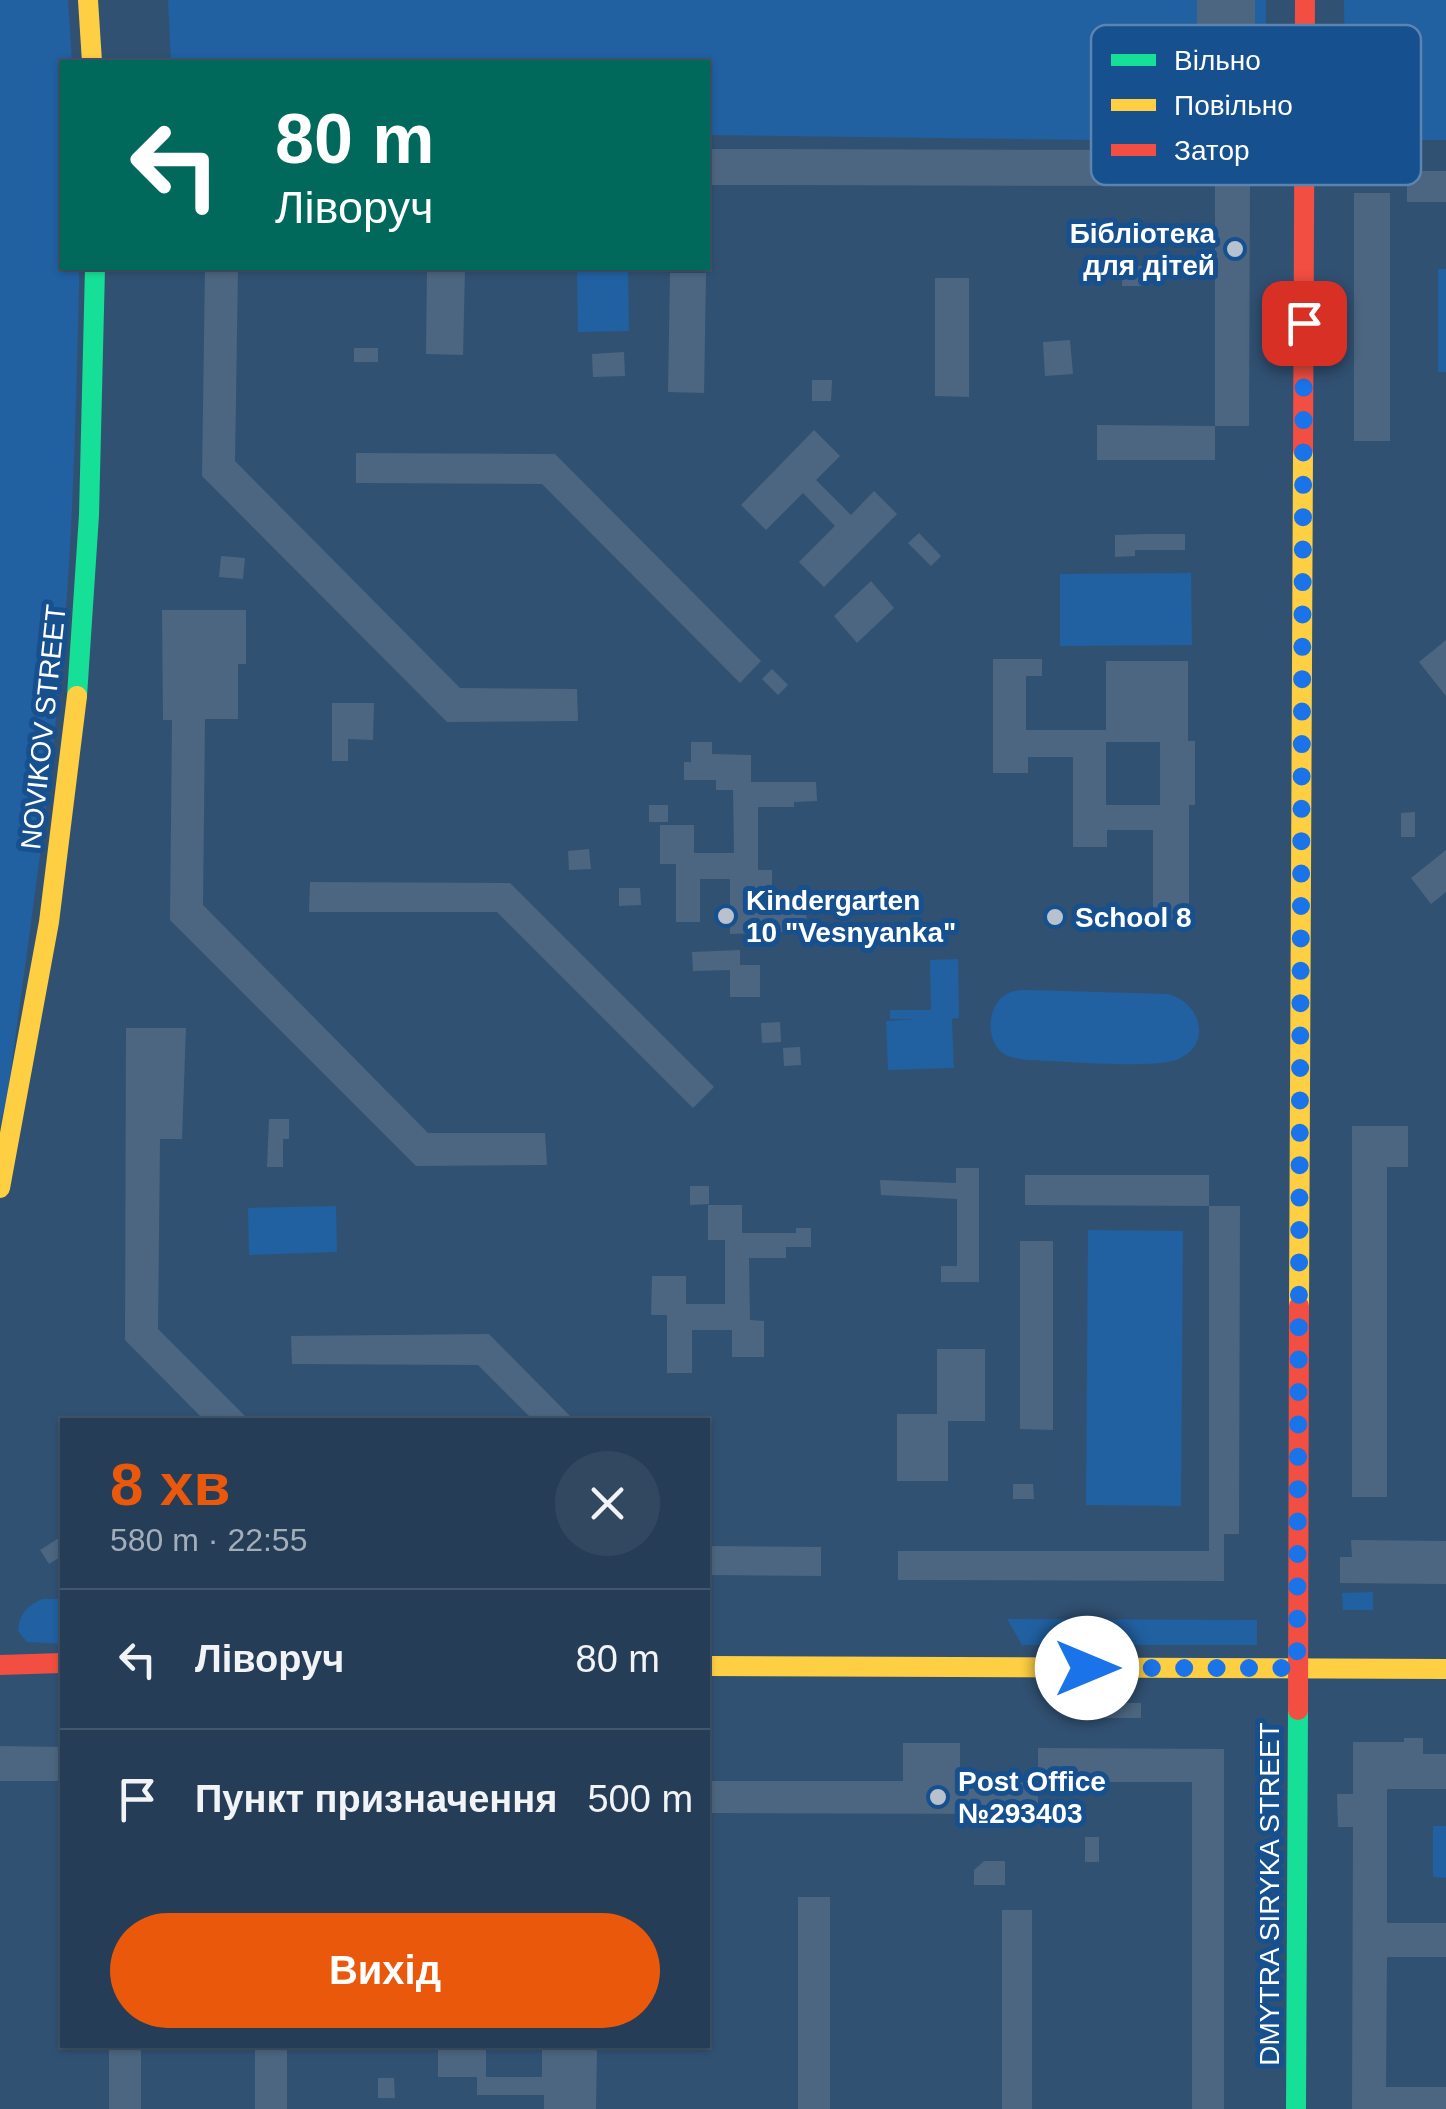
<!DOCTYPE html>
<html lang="uk">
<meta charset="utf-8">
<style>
body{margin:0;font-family:Arial,sans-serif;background:#314860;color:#f1f3f6;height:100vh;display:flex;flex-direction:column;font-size:38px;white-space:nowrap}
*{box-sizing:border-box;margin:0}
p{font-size:32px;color:#a3aeb9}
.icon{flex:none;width:55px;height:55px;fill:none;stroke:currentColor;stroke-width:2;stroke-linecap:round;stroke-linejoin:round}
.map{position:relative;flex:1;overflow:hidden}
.details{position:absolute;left:60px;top:1418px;width:650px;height:630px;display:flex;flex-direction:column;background:#253d56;border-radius:0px;box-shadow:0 2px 8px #0004,0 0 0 2px #42566c}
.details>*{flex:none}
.banner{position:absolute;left:60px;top:60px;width:650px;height:210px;border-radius:0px;box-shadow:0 2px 8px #0004,0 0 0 2px #42566c;background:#00695c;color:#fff;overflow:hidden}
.pin{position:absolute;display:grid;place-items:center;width:85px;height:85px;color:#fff;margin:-42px;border-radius:20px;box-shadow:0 5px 15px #0006}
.me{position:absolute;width:110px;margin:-55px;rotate:90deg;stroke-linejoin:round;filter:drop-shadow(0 0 8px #0008)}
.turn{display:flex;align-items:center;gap:35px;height:210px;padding:0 50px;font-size:45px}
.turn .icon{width:130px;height:130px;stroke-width:2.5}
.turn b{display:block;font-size:70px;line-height:85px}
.round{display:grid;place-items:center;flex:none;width:105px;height:105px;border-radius:52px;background:#314860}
.headline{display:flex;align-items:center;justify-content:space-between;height:170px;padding:0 50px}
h1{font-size:60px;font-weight:800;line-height:75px;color:#ea580c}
.action{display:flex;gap:20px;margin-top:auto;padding:20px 50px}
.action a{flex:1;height:115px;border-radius:60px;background:#ea580c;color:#fff;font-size:40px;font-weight:800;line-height:115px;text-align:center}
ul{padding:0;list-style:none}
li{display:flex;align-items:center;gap:30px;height:140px;padding:0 50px;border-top:2px solid #42566c}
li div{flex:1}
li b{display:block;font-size:38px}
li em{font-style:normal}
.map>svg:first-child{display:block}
</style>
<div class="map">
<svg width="1446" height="2109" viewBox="0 0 1446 2109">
<rect width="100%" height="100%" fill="#315173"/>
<path fill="#2160a1" d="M0 0H68L72 62H62V268H79V287C76 414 73 541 61 668 48 809 27 951 8 1091L0 1125Z
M168 0H1266V137H1222L1221 106H1172V141L708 135V62H171Z
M1344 0H1446V140H1345Z
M577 268H628L629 331 578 332Z
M1438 269H1446V372H1438Z
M1191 573 1192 645 1060 646V574Z
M958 959 959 1018 952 1019 954 1068 888 1070 886 1021 917 1019H890V1010H931L930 960Z
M1029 990 1168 994C1202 1003 1213 1046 1176 1060 1151 1069 1060 1061 1028 1060 1021 1059 1010 1058 1004 1054 985 1041 987 1007 1005 995 1012 990 1021 990 1029 990Z
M336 1206 337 1252 249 1255 248 1208Z
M1088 1230 1183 1231 1181 1506 1086 1505Z
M1373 1592V1610H1343L1342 1593Z
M42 1599H62V1644L27 1642 18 1631C19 1614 27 1606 42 1599Z
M1007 1619 1257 1620V1645H1022Z
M1433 1826H1446V1878L1433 1877Z"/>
<path fill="#4c6681" d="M1197 0H1255V76L1197 75Z
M708 149 1198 150V186L708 185Z
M1407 171H1446V202H1407Z
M1215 176H1250L1249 426H1215Z
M1354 193H1390V441H1354Z
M1123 266H1147L1146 286H1122Z
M205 268H238L235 461 460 688 577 689 578 721 447 722 202 476Z
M427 268H465L463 355 426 354Z
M670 273H706L704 393 668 392Z
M935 278H969V397L935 396Z
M1070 340 1073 374 1045 376 1043 342Z
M354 348H378V362H354Z
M624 352 625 376 593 377 592 354Z
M812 380H832L831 401H812Z
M1097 425 1215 426V460H1097Z
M814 430 840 456 816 480 851 515 874 491 897 514 824 587 799 562 835 526 803 493 766 530 741 505Z
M356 453 555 454 761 661 740 683 542 484 356 483Z
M919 533 941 556 931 566 908 543Z
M1148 534H1185V550H1135V556L1115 557V535Z
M221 556 245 558 243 579 219 577Z
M871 581 894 608 857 643 834 616Z
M162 610H246V664H238V719H205L203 905 428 1133H545L547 1165 416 1166 170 920 172 720H163Z
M1446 640V696L1419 662Z
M993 659H1042V676H1026V730H1106V805H1160V742H1106V661H1188V741H1195V805H1189V920H1153V830H1107V847H1073V757H1028V773H993Z
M772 669 788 685 778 695 762 679Z
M332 703H374L373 740 348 739V761H332Z
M691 742H712V754L751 755V782H816L817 801 794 802V807H758V870H772V912L806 911 807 931 730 934V879H700V922H676V864H660V825H694V853H734L733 790H716V780H684V762H691Z
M649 805H668V822H649Z
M1415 812V837H1401V813Z
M589 849 591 869 569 870 568 851Z
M1446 850V892L1431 904 1411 878Z
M310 882 510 883 714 1087 693 1108 497 912H309Z
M619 888H640L641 905 619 906Z
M740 950V965H760V997H730V970L693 971 692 952Z
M780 1022 781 1042 762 1043 761 1023Z
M126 1028H186L182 1139H160L158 1329 249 1420H204L125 1340Z
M800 1047 801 1065 784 1066 783 1048Z
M269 1119H289V1139H283V1167H267Z
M1352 1126H1408V1167H1387V1497H1352Z
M956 1168H979V1282H941V1266H957V1199L881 1195 880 1180 956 1183Z
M1025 1175H1209V1206L1025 1205Z
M690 1186H709V1204L690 1205Z
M708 1205H742V1233H796V1228H811V1247H786V1258H749L750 1320 764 1321V1357H732V1330H692V1373H667V1315H651L652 1276H686V1304H725V1240H708Z
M1209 1206H1240L1239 1534H1224V1581L898 1580V1551H1209Z
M1020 1241H1053V1430L1020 1429Z
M489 1334 574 1420H533L478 1365 292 1364 291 1336Z
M937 1349H985V1421H948V1481H897V1414H937Z
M1013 1484H1033L1034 1499H1013Z
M62 1536V1556L49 1564 40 1550Z
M1351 1540 1446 1541V1584L1340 1583V1557H1352Z
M708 1546 821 1547V1576L708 1575Z
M1086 1703H1141V1718H1087Z
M1404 1738H1423V1754H1446V1789H1387V1923H1446V1957H1387L1386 2087H1446V2109H1352L1353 1827H1338L1337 1794H1353V1742H1404Z
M903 1743H960V1781L1038 1782V1814L712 1813V1781H903Z
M0 1746 62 1747V1781H0Z
M1038 1748 1224 1749V2109H1192V1782H1038Z
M1085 1837H1099V1862H1085Z
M984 1861H1005V1885H974V1870Z
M798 1897H830V2109H798Z
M1002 1910H1032V2109H1002Z
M109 2045H141V2109H109Z
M255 2045H287V2109H255Z
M438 2050H486V2077H542V2050H597L596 2109H544V2095H477V2077H438Z
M378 2078H394L395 2098H378Z"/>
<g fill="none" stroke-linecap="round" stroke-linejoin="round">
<path stroke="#16e098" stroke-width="20" d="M77 696 89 515 95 268
M1296 2109 1298 1710"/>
<path stroke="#ffcf43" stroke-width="20" d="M88 0 92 62
M0 1188 49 922 77 696
M1299 1306 1303 450
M708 1666 1446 1669"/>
<path stroke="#f24e42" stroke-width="20" d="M1303 450 1305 0
M0 1665 62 1663
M1298 1710 1299 1306"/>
</g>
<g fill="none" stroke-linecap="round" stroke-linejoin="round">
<path stroke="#1a73e8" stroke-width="18" stroke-dasharray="0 32.4" d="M1087 1668H1297L1304 323"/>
</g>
<g fill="#b7c2ce" stroke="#16508e" stroke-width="4">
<circle cx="1235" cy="249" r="10"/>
<circle cx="726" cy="916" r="10"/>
<circle cx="1055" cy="917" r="10"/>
<circle cx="938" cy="1797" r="10"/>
</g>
<g text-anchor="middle" stroke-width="10" stroke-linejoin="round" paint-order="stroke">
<g font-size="28" font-weight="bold" fill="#fff" stroke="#16508e" text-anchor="start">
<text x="1215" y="243" text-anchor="end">Бібліотека<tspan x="1215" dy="32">для дітей</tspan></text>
<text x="746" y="910">Kindergarten<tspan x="746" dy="32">10 "Vesnyanka"</tspan></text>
<text x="1075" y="927">School 8</text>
<text x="958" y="1791">Post Office<tspan x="958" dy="32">№293403</tspan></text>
</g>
<g font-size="28" fill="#fff" stroke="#16508e">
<text transform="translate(43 727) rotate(-84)" y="10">NOVIKOV STREET</text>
<text transform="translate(1269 1894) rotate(-90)" y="10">DMYTRA SIRYKA STREET</text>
</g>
</g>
<rect x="1091" y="25" width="330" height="160" rx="15" fill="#16508e" stroke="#5c84b0" stroke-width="2.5"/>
<rect x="1111" y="54" width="45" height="12" fill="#16e098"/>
<rect x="1111" y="99" width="45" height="12" fill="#ffcf43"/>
<rect x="1111" y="144" width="45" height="12" fill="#f24e42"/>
<g font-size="28" fill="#fff">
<text x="1174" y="70">Вільно</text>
<text x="1174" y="115">Повільно</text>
<text x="1174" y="160">Затор</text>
</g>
</svg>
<div class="pin" style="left:1304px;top:323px;background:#d93025"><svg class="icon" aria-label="arrive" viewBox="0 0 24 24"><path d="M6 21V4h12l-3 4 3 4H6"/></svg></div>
<svg class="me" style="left:1087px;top:1668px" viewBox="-20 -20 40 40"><circle r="19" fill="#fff"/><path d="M0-13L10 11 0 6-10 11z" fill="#1a73e8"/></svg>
<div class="banner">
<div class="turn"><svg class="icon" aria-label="left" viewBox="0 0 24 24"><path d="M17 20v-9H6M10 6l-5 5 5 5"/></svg><div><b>80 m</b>Ліворуч</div></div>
</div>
<section class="details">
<div class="headline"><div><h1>8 хв</h1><p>580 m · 22:55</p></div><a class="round"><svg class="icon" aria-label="close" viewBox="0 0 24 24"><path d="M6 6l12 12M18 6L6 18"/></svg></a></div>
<ul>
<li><svg class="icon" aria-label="left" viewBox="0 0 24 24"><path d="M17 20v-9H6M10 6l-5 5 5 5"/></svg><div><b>Ліворуч</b></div><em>80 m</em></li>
<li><svg class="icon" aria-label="arrive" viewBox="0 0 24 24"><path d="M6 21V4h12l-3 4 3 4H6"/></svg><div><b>Пункт призначення</b></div><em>500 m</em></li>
</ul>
<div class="action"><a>Вихід</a></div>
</section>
</div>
